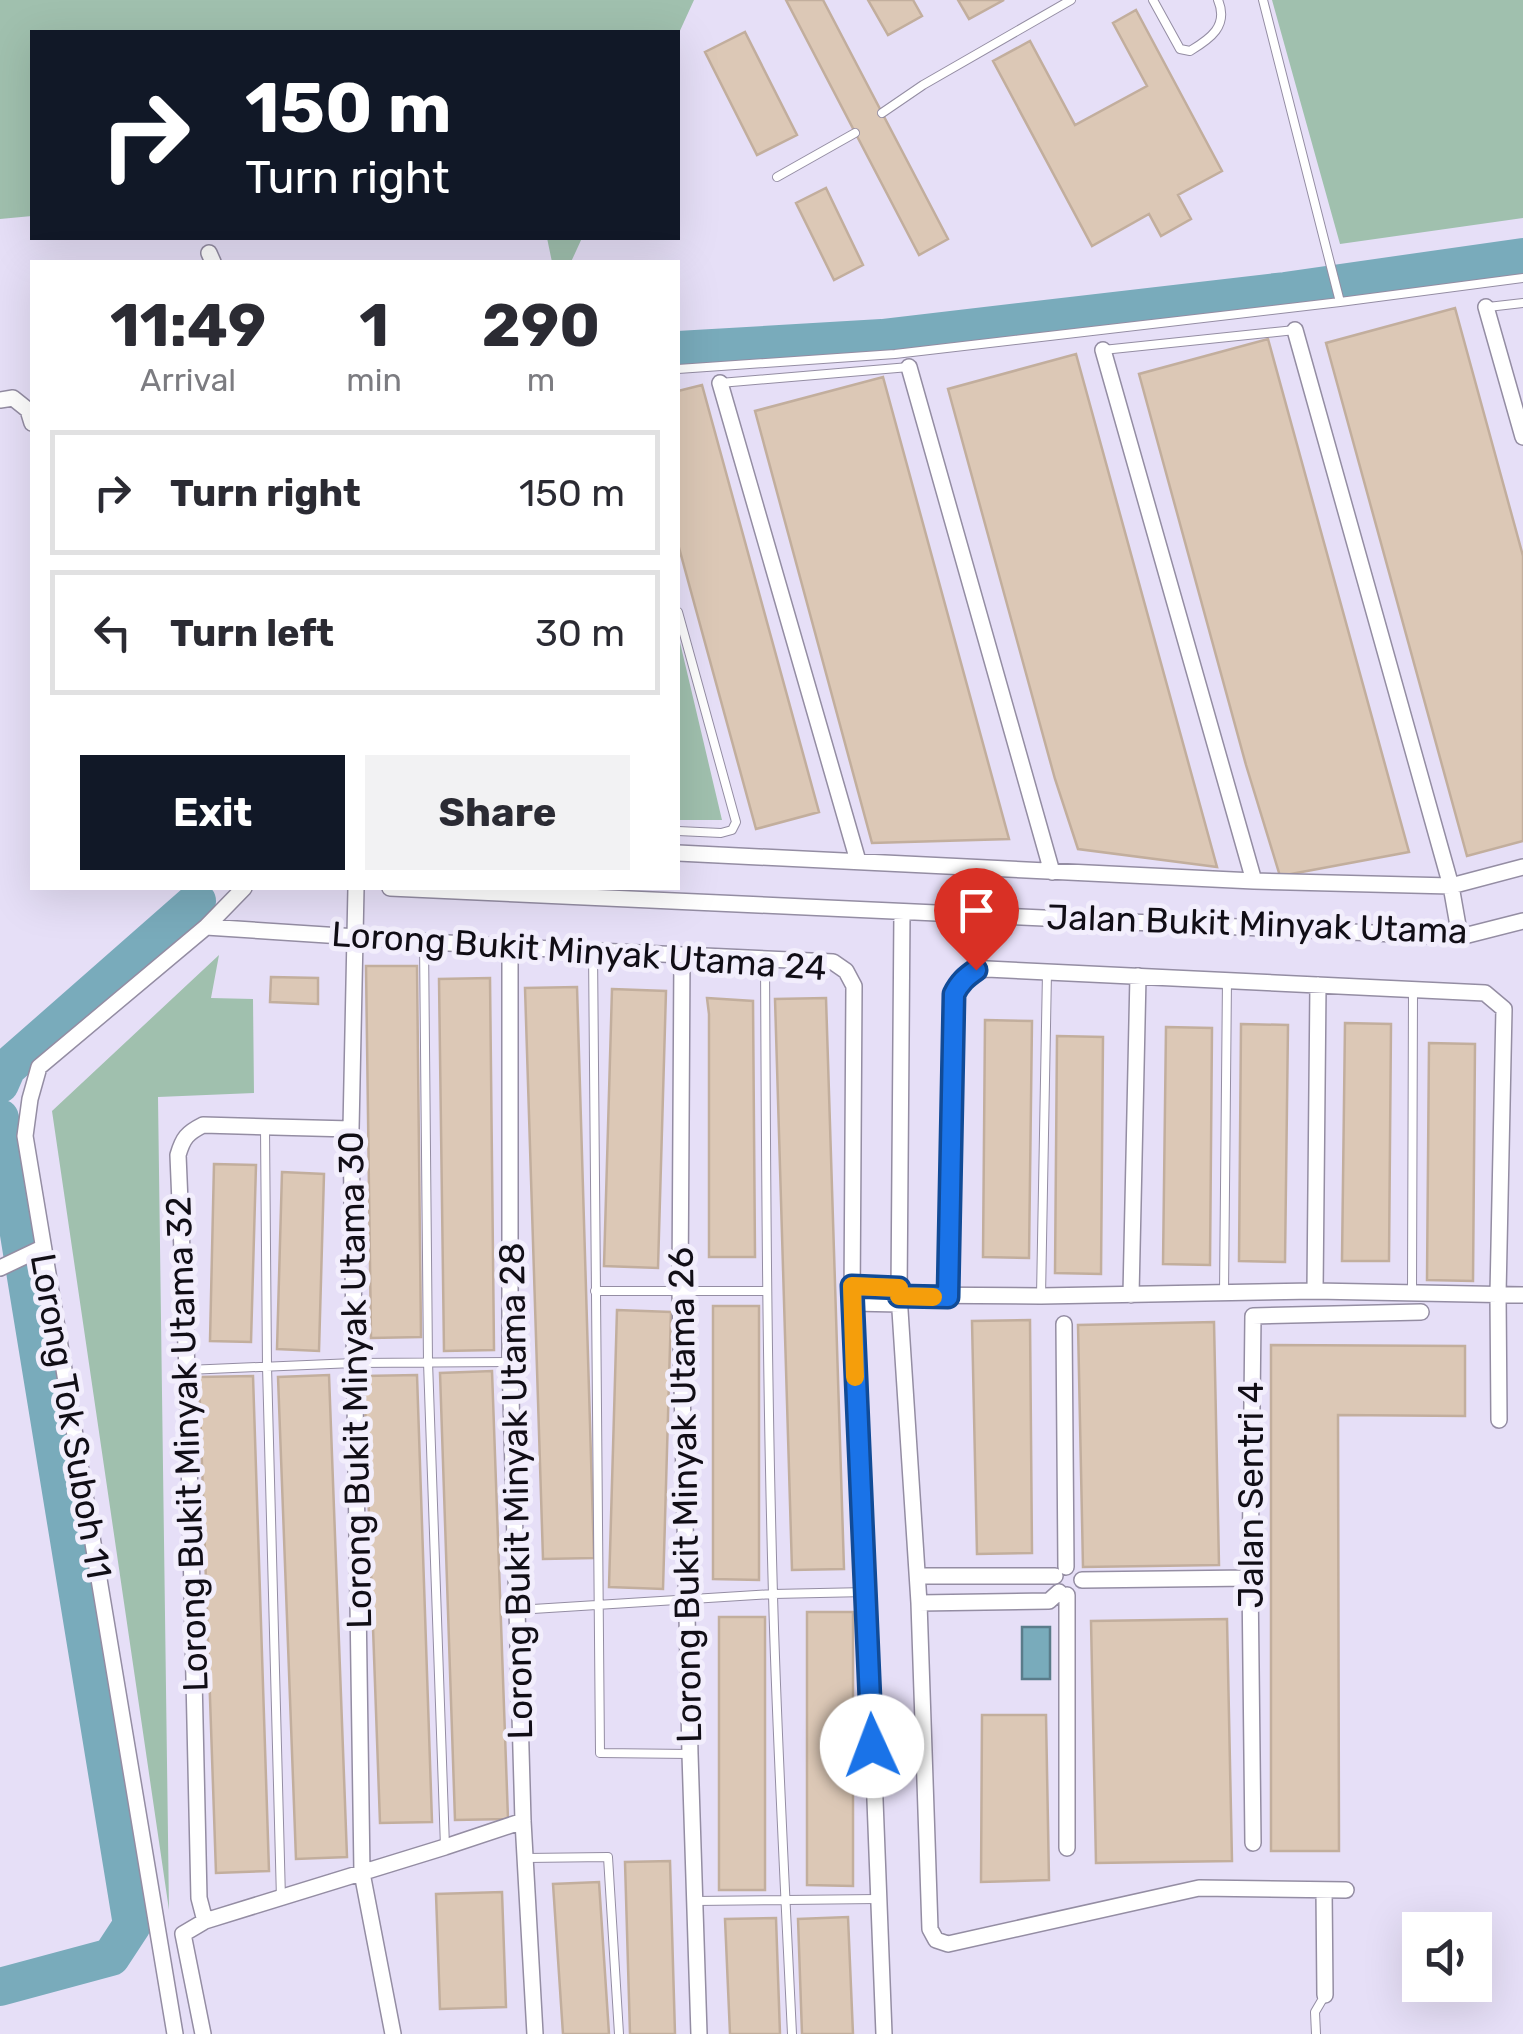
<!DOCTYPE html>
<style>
body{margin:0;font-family:Rubik,sans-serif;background:#f2f2f3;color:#2b2b33;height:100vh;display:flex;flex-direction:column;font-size:38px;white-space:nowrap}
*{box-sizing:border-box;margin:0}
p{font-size:32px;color:#7c7c81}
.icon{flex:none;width:55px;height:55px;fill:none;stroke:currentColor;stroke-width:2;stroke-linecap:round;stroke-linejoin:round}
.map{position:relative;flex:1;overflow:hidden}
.sheet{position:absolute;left:30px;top:260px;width:650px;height:630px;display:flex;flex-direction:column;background:#fff;border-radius:0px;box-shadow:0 10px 40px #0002}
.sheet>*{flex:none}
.top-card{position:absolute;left:30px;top:30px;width:650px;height:210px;border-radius:0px;box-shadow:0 10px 40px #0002;background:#111827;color:#fff;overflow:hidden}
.controls{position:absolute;left:1402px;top:1912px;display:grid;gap:20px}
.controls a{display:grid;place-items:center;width:90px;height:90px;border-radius:0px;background:#fff;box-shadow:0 10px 40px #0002;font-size:50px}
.pin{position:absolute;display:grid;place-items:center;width:85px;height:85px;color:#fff;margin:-102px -42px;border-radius:50% 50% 50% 0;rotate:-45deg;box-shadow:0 0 10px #0007}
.pin .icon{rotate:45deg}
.me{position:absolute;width:110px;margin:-55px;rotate:358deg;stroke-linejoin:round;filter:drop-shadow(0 0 8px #0008)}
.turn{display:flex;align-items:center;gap:35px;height:210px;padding:0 50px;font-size:45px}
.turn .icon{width:130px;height:130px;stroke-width:2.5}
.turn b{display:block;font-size:70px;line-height:85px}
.eta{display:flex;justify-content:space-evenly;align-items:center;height:170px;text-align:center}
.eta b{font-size:60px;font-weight:700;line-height:70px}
.primary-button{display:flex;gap:20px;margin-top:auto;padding:20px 50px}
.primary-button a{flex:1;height:115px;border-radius:0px;background:#111827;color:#fff;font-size:40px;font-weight:700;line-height:115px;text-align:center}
.primary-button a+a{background:#f2f2f3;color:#2b2b33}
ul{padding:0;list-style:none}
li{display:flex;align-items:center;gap:30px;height:125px;margin:0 20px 15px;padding:0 30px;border:5px solid #e1e1e2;border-radius:0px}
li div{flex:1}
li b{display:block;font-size:38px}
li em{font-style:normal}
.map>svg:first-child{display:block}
</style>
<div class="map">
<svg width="1523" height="2034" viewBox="0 0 1523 2034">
<rect width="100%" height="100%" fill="#e6dff7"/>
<path fill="#a0c0ae" d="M0 0H694L678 35V32H32V216L0 219Z
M1272 0H1523V218L1340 244Z
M547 238H582L571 262H552Z
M678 634 722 820H678Z
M219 955 211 998 253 999 254 1093 158 1097 169 1910 52 1111Z"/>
<path fill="#79abbb" stroke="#5a7c8a" stroke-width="2.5" d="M1022 1627H1050V1679H1022Z"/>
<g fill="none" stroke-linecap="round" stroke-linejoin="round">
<path stroke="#79abbb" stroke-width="38" d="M678 350 882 338 1285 291 1523 257
M0 1084 7 1068 197 901
M0 1118 132 1925 111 1957 0 1987"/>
</g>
<path fill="#dcc8b6" stroke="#c2ae9d" stroke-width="2.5" d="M786 0H823L948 239 919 255Z
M868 0H913L922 16 888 35Z
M958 0H1004L969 19Z
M1136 10 1222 171 1178 195 1191 219 1161 236 1149 214 1092 246 993 61 1030 41 1075 125 1147 86 1113 23Z
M745 32 797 135 757 155 705 52Z
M826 188 863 265 834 280 796 203Z
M1455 308 1523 556V841L1467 856 1326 343Z
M1268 339 1409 852 1280 876 1246 765 1139 374Z
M1076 354 1217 867 1078 849 1055 779 948 389Z
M883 377 1009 839 872 843 755 411Z
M702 385 819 812 756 829 678 544V391Z
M366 966H417L421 1337 371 1338Z
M271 977 318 978V1004L270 1002Z
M490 978 494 1350 444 1351 439 979Z
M577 987 594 1558 543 1559 525 988Z
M612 989 666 991 658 1268 604 1266Z
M707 998 753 1001 755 1257H709V1014Z
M826 998 844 1569 792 1570 775 999Z
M985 1020 1032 1021 1029 1258 983 1257Z
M1345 1023 1391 1024 1389 1261H1342Z
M1241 1024 1288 1025 1285 1262 1239 1261Z
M1166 1027 1212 1028 1210 1265 1163 1264Z
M1057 1036 1103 1037 1101 1274 1055 1273Z
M1429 1043 1475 1044 1473 1281 1427 1280Z
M214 1164 256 1165 251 1342 210 1341Z
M282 1172 324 1174 319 1351 277 1349Z
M713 1306H759V1580L713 1579Z
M617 1310 671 1312 663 1589 609 1587Z
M1030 1320 1032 1553 977 1554 972 1321Z
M1214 1322 1219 1565 1083 1567 1078 1325Z
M1271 1345 1465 1346V1416L1338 1415 1339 1851H1271Z
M492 1371 508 1819 455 1820 440 1373Z
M329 1375 347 1857 296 1859 278 1377Z
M417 1375 432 1822 380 1823 364 1376Z
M253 1376 269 1871 216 1873 199 1377Z
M807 1612H853V1886L807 1885Z
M719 1617H765V1890H719Z
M1227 1619 1232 1861 1096 1863 1091 1621Z
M982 1715H1046L1049 1880 981 1882Z
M670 1861 675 2034H630L625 1862Z
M599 1882 609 2034H563L553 1884Z
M502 1892 506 2007 440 2009 436 1894Z
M848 1917 853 2034H802L798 1919Z
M776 1918 780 2034H730L725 1919Z"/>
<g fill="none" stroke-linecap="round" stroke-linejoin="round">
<defs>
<path id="lane" d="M1153 0 1180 49 1190 51C1210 39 1229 26 1218 0
M1263 0 1340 302
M882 113 923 85 1071 0
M777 177 855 133
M1488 307 1523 303
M1103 350 1295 330
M678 369 895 354 1340 302 1523 278
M720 383 909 367
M678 612 736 822 732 830 721 833 678 831
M424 942 428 1362 445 1847
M593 950 600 1753 690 1754
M765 959C766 1171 767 1383 773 1595 777 1741 785 1888 792 2034
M265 1128 267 1366 281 1899
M595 1291H766
M1412 1292 1413 990
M1224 1293 1227 979
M1041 1296 1047 972
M187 1370 354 1363 510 1362
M517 1610 773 1594 867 1592
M526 1858 608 1857 619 2034
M695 1901 878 1899
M1316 2034 1315 2012 1325 1995"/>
<path id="street" d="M209 253 213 262
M1486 307 1523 437
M1295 330 1451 886 1460 937
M1103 350 1254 881
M909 367 1052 872
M720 383 858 861
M0 400 13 398 28 410 32 423
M678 853 1254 881 1451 886 1523 867
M356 888 351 1129 362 1873 393 2034
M390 888 1460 937 1523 921
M902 912 899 1295 919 1603 930 1929 936 1940 948 1944 1199 1888 1346 1890
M206 927 510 947 833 962 846 971 854 986 852 1303 867 1592 884 2034
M510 947V1362L523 1821 535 2034
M682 955 680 1291 690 1754 699 2034
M0 1268 42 1248
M852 1286 899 1287
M1315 1291 1318 985
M899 1295 1041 1296 1315 1291 1523 1295
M1131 1295 1138 976
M948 1297 955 994C961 979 971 971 987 969L1485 993 1504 1009 1498 1294 1499 1420
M852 1303 900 1304
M1064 1324 1066 1567
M918 1576H1055
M1082 1580 1250 1578
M1067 1595V1848
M919 1603 1049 1601 1059 1592
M1253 1843 1250 1578 1253 1316 1421 1312
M1324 1890 1325 1995
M205 1921 199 1898 187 1370 178 1155C183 1138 187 1133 203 1125L351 1129
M175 2034 25 1136 30 1099 39 1067 206 927 244 888
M203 2034 183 1934 205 1921 445 1847 523 1821"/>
</defs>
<use href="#lane" stroke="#948da3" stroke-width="10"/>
<use href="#street" stroke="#948da3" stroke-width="18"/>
<use href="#lane" stroke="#fff" stroke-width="8"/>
<use href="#street" stroke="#fff" stroke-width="15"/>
</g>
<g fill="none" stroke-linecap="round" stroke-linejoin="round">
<defs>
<path id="route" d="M872 1746 852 1286 899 1288V1296L948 1297 954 994C960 982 966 977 976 970"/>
</defs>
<use href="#route" stroke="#114b97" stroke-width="25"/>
<use href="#route" stroke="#1a73e8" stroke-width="18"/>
<path stroke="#f59e0b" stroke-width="18" d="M855 1377 852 1286 899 1288V1296L933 1297"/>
</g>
<g text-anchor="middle" stroke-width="10" stroke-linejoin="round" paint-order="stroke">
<g font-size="35" fill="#110e16" stroke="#f2eefc">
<text transform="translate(1257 924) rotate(2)" y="12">Jalan Bukit Minyak Utama</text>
<text transform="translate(579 951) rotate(4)" y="12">Lorong Bukit Minyak Utama 24</text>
<text transform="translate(355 1380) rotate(-91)" y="12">Lorong Bukit Minyak Utama 30</text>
<text transform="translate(71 1416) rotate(80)" y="12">Lorong Tok Suboh 11</text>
<text transform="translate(187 1444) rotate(-92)" y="12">Lorong Bukit Minyak Utama 32</text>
<text transform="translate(516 1491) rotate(-91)" y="12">Lorong Bukit Minyak Utama 28</text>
<text transform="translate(685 1495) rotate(-91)" y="12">Lorong Bukit Minyak Utama 26</text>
<text transform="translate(1251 1495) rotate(-90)" y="12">Jalan Sentri 4</text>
</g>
</g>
</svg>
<div class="controls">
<a><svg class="icon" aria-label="sound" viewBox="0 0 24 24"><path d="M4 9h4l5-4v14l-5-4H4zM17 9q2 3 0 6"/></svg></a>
</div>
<div class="pin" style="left:976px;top:970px;background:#d93025"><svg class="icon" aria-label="arrive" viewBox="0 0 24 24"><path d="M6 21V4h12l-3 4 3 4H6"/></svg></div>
<svg class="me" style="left:872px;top:1746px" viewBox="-20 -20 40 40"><circle r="19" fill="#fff"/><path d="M0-13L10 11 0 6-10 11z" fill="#1a73e8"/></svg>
<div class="top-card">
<div class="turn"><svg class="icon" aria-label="right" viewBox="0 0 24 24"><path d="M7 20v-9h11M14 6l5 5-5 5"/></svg><div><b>150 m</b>Turn right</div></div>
</div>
<section class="sheet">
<div class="eta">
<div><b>11:49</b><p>Arrival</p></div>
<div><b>1</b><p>min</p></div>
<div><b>290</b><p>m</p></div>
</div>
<ul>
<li><svg class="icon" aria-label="right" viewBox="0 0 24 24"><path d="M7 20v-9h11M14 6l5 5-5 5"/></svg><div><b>Turn right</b></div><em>150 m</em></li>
<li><svg class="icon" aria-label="left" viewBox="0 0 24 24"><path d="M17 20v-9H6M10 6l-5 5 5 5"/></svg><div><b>Turn left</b></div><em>30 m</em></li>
</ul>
<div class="primary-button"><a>Exit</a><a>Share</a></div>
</section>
</div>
